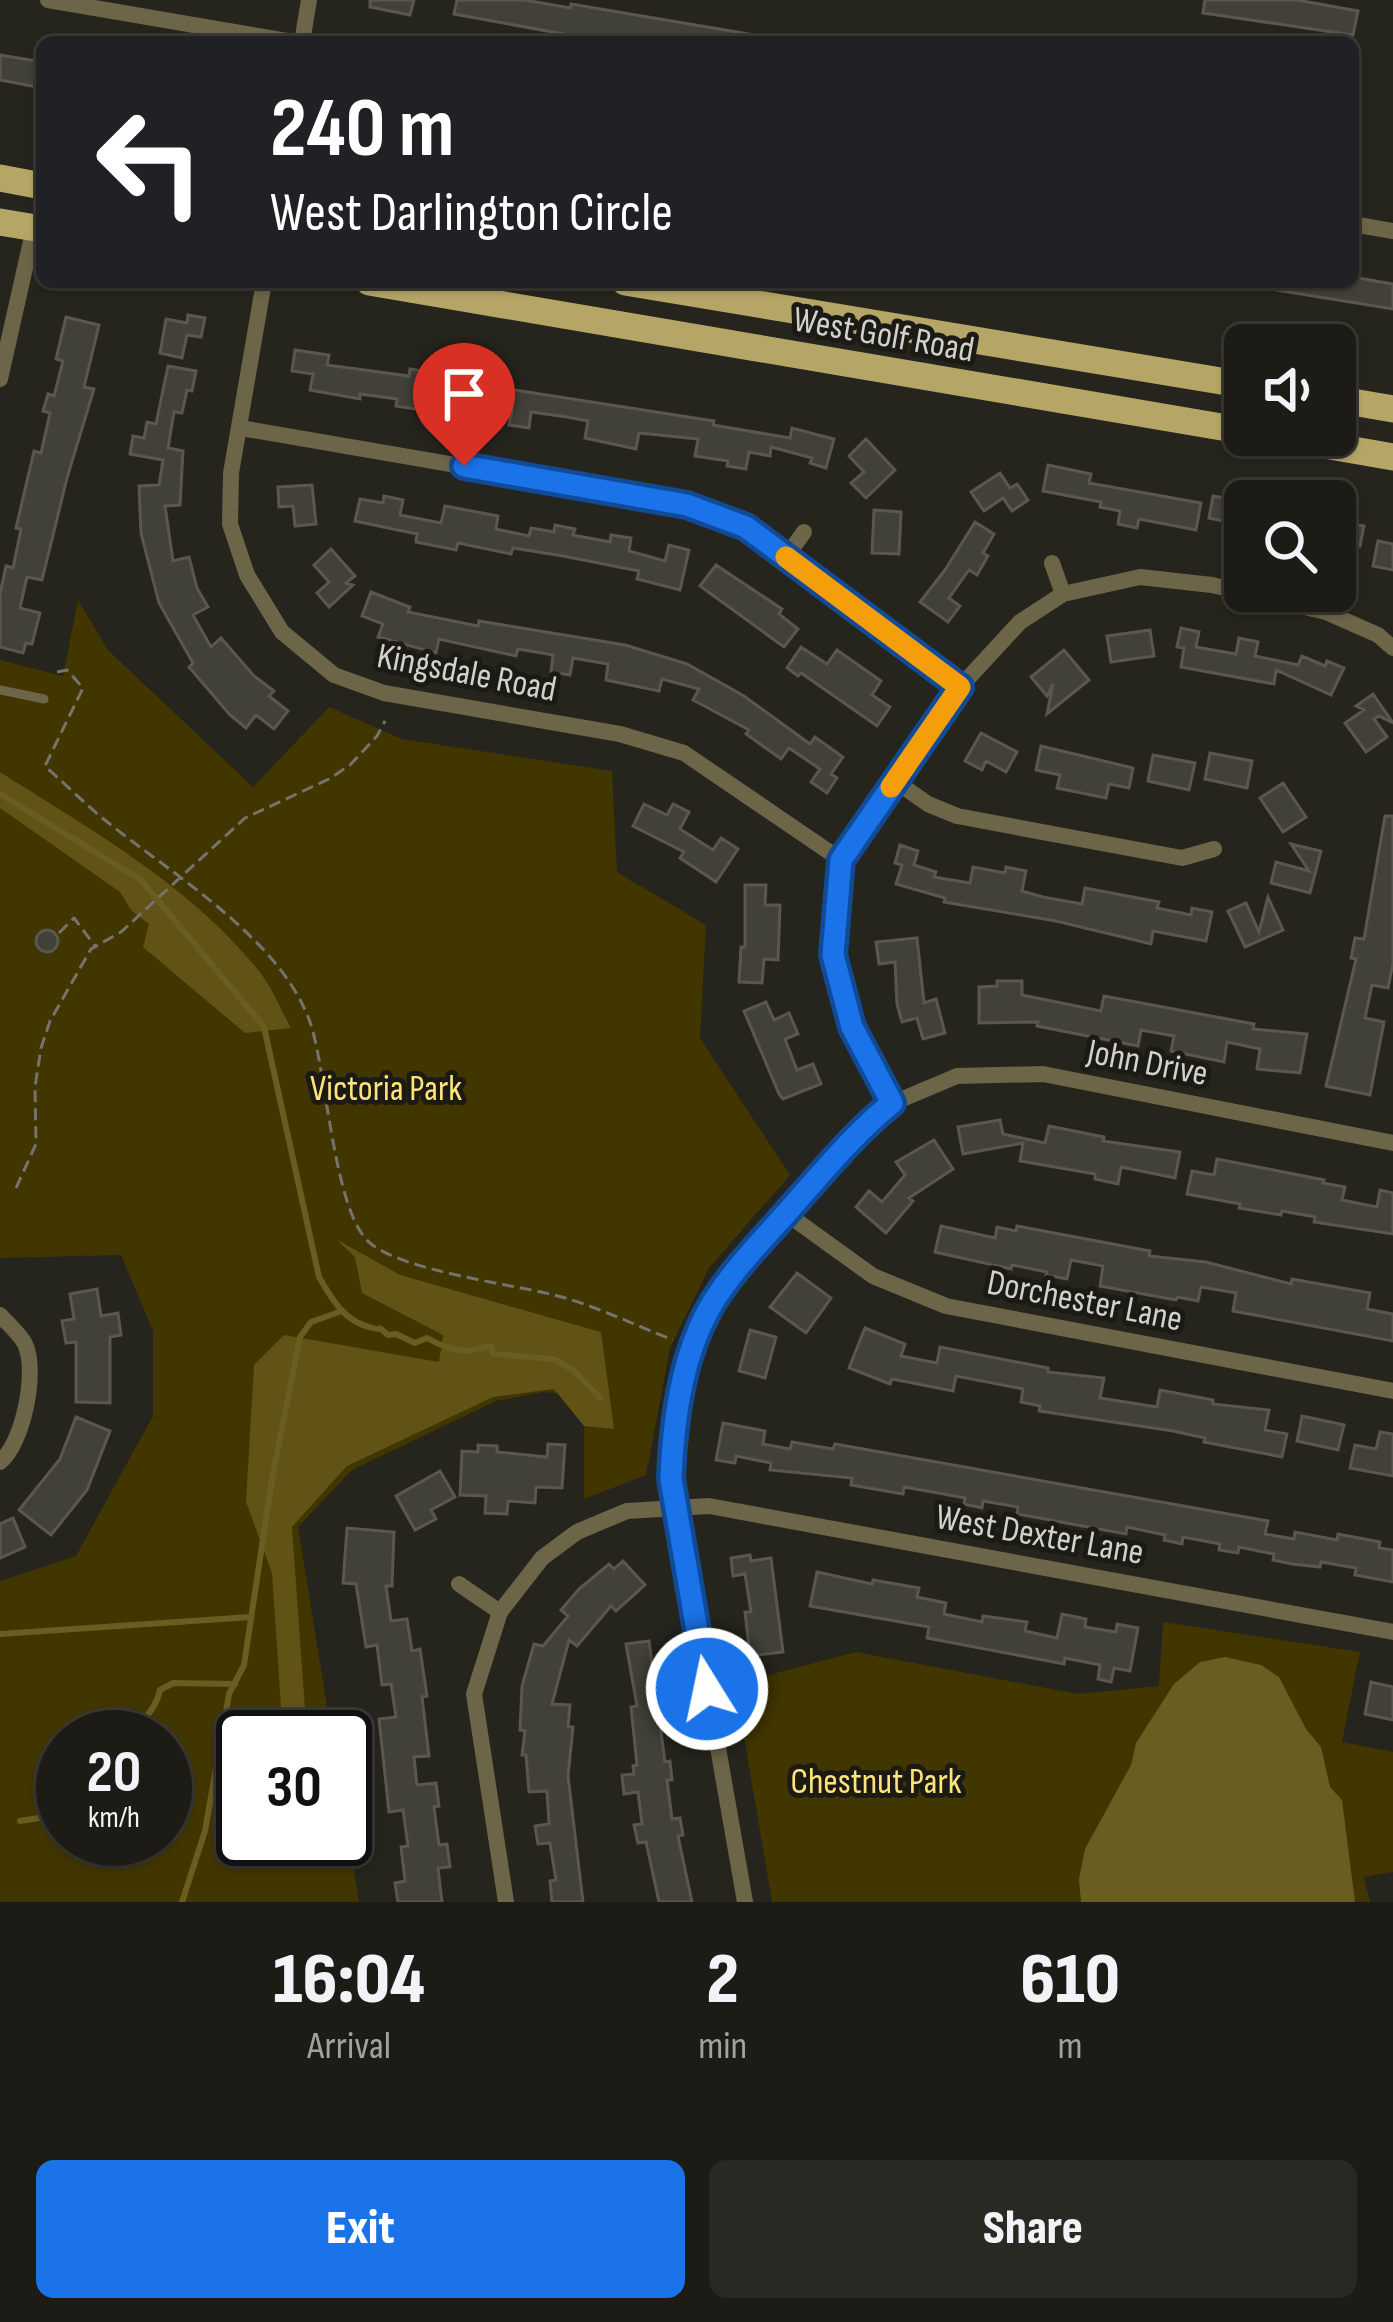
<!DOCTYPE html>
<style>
body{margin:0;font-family:"Sofia Sans Condensed",sans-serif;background:#292823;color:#f1f3f6;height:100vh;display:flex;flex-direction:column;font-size:45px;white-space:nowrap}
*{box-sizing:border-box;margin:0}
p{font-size:39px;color:#a0a1a1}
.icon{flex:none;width:66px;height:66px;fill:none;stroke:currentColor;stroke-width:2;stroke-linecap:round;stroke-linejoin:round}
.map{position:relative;height:1902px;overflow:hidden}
.side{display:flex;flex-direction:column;background:#1c1b16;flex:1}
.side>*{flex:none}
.banner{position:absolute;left:36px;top:36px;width:1323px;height:252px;border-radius:18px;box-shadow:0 3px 9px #0004,0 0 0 3px #3a3935;background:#202124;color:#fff;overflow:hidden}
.buttons{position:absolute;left:1224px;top:324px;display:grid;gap:24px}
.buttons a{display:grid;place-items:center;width:132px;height:132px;border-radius:18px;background:#1c1b16;box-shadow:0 3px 9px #0004,0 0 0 3px #3a3935;font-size:60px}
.speed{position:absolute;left:36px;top:1710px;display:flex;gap:24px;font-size:60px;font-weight:700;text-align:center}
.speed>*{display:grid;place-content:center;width:156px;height:156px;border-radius:50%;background:#1c1b16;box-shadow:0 3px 9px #0004,0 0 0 3px #3a3935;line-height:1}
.speed small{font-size:30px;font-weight:400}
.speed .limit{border:6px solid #111;border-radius:18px;background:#fff;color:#111}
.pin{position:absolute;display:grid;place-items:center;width:102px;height:102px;color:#fff;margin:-123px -51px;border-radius:50% 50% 50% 0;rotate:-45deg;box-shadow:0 0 12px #0007}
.pin .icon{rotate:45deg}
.me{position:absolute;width:132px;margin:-66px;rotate:350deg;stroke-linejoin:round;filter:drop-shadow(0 0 9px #0008)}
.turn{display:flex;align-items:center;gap:42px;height:252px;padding:0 36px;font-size:54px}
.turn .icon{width:156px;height:156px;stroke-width:2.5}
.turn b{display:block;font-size:84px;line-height:102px}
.eta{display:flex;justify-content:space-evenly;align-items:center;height:204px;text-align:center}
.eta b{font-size:72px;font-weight:800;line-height:84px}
.action{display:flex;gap:24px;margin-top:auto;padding:24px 36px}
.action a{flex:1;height:138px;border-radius:18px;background:#1a73e8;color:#fff;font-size:48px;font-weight:800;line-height:138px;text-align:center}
.action a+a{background:#292823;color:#f1f3f6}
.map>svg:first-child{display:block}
</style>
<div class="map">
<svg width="1393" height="1902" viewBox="0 0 1393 1902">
<rect width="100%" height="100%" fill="#25241d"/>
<path fill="#413600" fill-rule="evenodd" d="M78 600 108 650 253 787 329 707 402 739 612 771 617 872 706 925 700 1038 790 1175 709 1268 670 1348 646 1475 584 1499V1396L543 1392 496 1401 352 1470 298 1527 332 1737H243V1839H345V1815L359 1902H0V1581L76 1556 153 1416V1331L121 1255 0 1258V660L63 676ZM63 1737H165V1839H63Z
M1163 1622 1360 1652 1342 1742 1393 1752V1872L1364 1877 1370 1902H772L735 1684 856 1652 1078 1694 1159 1686Z"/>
<path fill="#615316" d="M0 772C91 830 190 885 259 971 272 987 281 1010 291 1028L245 1033 143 947 149 924 131 910 120 892 0 808Z
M336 1239 400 1275 601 1332 614 1429 584 1426 554 1389 493 1397 347 1466 292 1527 307 1737H283L272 1573 246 1502 254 1365 284 1335 439 1362 443 1335 362 1293 355 1257Z"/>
<path fill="#6a5d21" d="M1225 1657 1261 1665 1279 1677 1306 1729 1321 1747 1330 1787 1342 1800 1355 1902H1081L1079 1879 1085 1849 1131 1765 1136 1743 1174 1684 1200 1662Z"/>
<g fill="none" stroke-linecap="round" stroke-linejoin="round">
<path stroke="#6a5d21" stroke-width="6" d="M0 794 141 880 264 1027 319 1277C332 1299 343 1320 369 1327 388 1333 372 1322 388 1335L396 1334 415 1343 427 1338C439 1345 458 1353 472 1350 479 1349 484 1346 491 1347L493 1354 554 1359 573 1370 600 1398
M0 1634 251 1617
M109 1737C134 1730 154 1717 160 1690L173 1683 235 1684
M20 1821 52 1816 58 1800 63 1799
M182 1902 205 1831 229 1694 244 1665 272 1479 300 1337 311 1322 339 1312"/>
</g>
<path fill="#424139" stroke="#59574f" stroke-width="3" d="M370 0H414L410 15 370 7Z
M457 0H524L571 8V4L749 34 748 42H607L454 14Z
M1205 0H1297L1358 11 1353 35 1203 13Z
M0 55 42 62V88L0 80Z
M1353 277 1393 284V309L1276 290V282H1353Z
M188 315 205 318 201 337 187 335 182 358 160 353 166 319 187 323Z
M66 317 99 325 84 387 94 389 67 478 42 580 27 577 20 608 40 613 32 644 26 643 23 653 0 647V594L6 566 13 568 21 529 16 528 34 451 41 453 50 413 43 411 48 394 54 396 63 361 56 359Z
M295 350 329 355 327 365 409 376 410 369 444 374 443 379 714 421 713 425 790 438 792 428 834 439 826 468 810 463 812 458 771 447 770 456 749 452 746 469 727 466 728 461 695 456 698 439 639 433 636 449 585 438 588 421 567 417 531 412 529 428 509 425 512 411 474 405 471 418 452 415 455 399 418 393 416 409 396 406 397 399 360 394V399L310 390 313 374 292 371Z
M168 366 196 371 192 391 187 390 182 413 174 412 168 448 183 451 180 505 165 506 173 561 189 557 197 588 208 607 193 615 211 647 221 638 254 676 274 691 269 696 288 711 274 729 256 715 246 728 230 715 189 667 193 663 159 603 141 533 139 486 159 485 163 460 130 454 133 436 144 438 147 422 156 424Z
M866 439 895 470 866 498 851 483 864 472 849 456Z
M1048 465 1091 474 1089 483 1201 503 1196 530 1139 519 1137 528 1118 524 1120 511 1100 507 1101 502 1043 491Z
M1000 473 1010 488 1017 484 1028 500 1012 511 1003 498 984 511 971 492Z
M312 485 316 524 295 526 293 506 279 507 278 487Z
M384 496 403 500 400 515 441 523 445 506 498 516 496 529 529 536 531 528 554 532 555 525 575 529 573 535 610 542 611 535 631 538 629 551 665 561 669 545 689 550 680 590 637 579 639 571 563 556 513 548 511 554 458 543 456 550 416 542 417 534 355 521 360 499 383 503Z
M1213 496 1237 500 1238 497H1245V541L1230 538 1233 523 1209 518Z
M874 510 901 512 899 554 872 553Z
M1335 521 1364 526 1360 546 1335 542Z
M975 522 994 534 983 553 988 556 977 575 969 570 949 598 960 606 948 622 920 602 945 570Z
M1378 541 1393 544V570L1373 566Z
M331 549 355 576 346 583 353 585 329 607 317 593 329 582 314 565Z
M716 565 782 609 779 614 798 629 784 647 700 586Z
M371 592 410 607 408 612 478 626 479 621 625 645 687 664 744 696 810 744 815 737 843 757 831 774 837 778 827 793 811 782 820 769 789 748 781 759 746 734 749 730 693 700 699 689 662 679 659 691 606 680 608 664 573 658 570 675 551 672 553 655 518 649 516 656 439 639 436 653 378 637 383 624 362 616Z
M1181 628 1199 632 1196 647 1236 654 1239 638 1258 642 1255 656 1298 665 1302 656 1325 666 1327 661 1344 668 1331 695 1276 670 1274 684 1181 667 1184 648 1177 647Z
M1150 630 1154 656 1111 662 1107 636Z
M801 647 827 664 837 650 881 681 872 695 890 707 877 726 801 673 798 676 787 668Z
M1064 650 1089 680 1047 714 1053 684 1047 696 1031 677Z
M1373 694 1393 723 1379 716 1374 719 1387 737 1366 752 1345 723 1364 710 1356 706Z
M981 733 1017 752 1006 772 986 761 982 770 965 761Z
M1041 746 1133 768 1129 788 1109 784 1106 798 1057 788 1060 775 1036 770Z
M1210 753 1252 761 1247 788 1205 779Z
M1153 755 1195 763 1189 790 1148 781Z
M1283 783 1306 817 1283 832 1260 798Z
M644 804 667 815 673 804 689 812 680 829 713 850 721 838 738 849 716 882 680 858 684 852 633 826Z
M1385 816H1393V963L1388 988 1372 985 1365 1018 1384 1022 1370 1095 1326 1086 1356 959 1351 958 1355 938 1364 939Z
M1291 844 1321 851 1310 893 1271 883 1276 862 1309 871Z
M900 845 918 851 914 865 936 872 934 877 970 883 973 867 1005 873 1006 867 1026 871 1022 891 1043 897 1082 904 1085 888 1159 902 1157 908 1191 915 1192 908 1212 912 1206 941 1153 931 1151 944 1056 921 944 902 945 898 896 884 902 865 895 863Z
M745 885H766L765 905H780L778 960 764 959 762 983 739 982 741 947H745Z
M1268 897 1283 930 1245 947 1228 911 1246 903 1259 932Z
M36 941a11 11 0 1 1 22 0a11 11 0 1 1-22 0Z
M917 938 924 1003 936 999 945 1033 923 1039 917 1018 902 1022 897 1004 895 962 879 964 876 942Z
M997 981H1022V995L1101 1011 1104 996 1254 1024 1253 1029 1307 1034 1300 1073 1257 1069 1260 1049 1227 1042 1224 1062 1171 1051 1174 1036 1141 1030 1138 1046 1037 1026 1038 1022 979 1023V987L997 986Z
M766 1002 774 1020 789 1013 798 1034 785 1039 797 1070 813 1064 821 1084 783 1099 779 1094 744 1011Z
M1000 1120 1003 1134 1045 1143 1049 1126 1104 1137 1103 1141 1180 1152 1175 1178 1121 1167 1118 1184 1095 1179V1174L1020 1161 1023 1143 963 1154 958 1127Z
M934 1140 953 1169 909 1198 913 1201 886 1233 856 1207 869 1191 882 1202 905 1175 896 1162Z
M1217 1159 1324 1180 1323 1183 1345 1187 1342 1200 1377 1207 1380 1190 1393 1193V1234L1314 1222 1315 1217 1282 1211 1281 1215 1239 1208 1240 1204 1187 1194 1192 1171 1214 1175Z
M941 1226 995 1238 997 1227 1016 1231 1017 1226 1150 1251 1149 1256 1206 1262 1291 1284 1292 1279 1370 1293 1367 1309 1393 1314V1341L1233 1311 1236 1293 1201 1287 1198 1301 1177 1297 1176 1300 1100 1286 1103 1266 1071 1260 1067 1279 1046 1275 1047 1272 1012 1265 1011 1269 935 1252Z
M797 1273 831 1298 806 1333 770 1307Z
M97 1289 101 1316 118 1313 121 1335 110 1337V1403L76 1402V1342L66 1343 62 1321 74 1319 70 1294Z
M865 1328 905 1344 901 1356 937 1363 940 1347 1048 1368V1372L1104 1378 1100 1398 1157 1407 1160 1390 1213 1400V1404L1269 1410 1265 1430 1287 1434 1282 1457 1204 1442 1205 1438 1173 1431 1039 1411 1040 1406 1021 1402 1023 1389 956 1376 953 1391 892 1379 890 1384 849 1368Z
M750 1330 776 1337 765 1378 739 1371Z
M1302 1416 1344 1425 1338 1450 1297 1441Z
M76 1417 110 1431 87 1490 51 1535 19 1510 60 1459Z
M723 1423 765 1431 763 1444 790 1449 792 1442 833 1449 835 1444 1268 1521 1265 1534 1294 1539 1295 1532 1337 1540 1338 1534 1380 1542 1379 1548 1393 1550V1582L1355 1575 1356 1568 1321 1562 1320 1567 1292 1564 1273 1560 1274 1554 1239 1547 1238 1553 1219 1550 1220 1544 1183 1537 1182 1544 1164 1540 1165 1535 1127 1527 1126 1534 1017 1514 1018 1507 983 1501 982 1508 964 1504 965 1498 927 1491 904 1487 903 1494 851 1485 852 1478 770 1470 771 1463 736 1456 735 1463 716 1460Z
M1380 1432 1393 1434V1476L1350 1468 1355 1445 1376 1449Z
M548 1444 565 1445 562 1488 536 1487 535 1503 508 1501 507 1514 485 1513 486 1496 460 1495 462 1451 478 1452V1445L497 1446V1452L547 1457Z
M440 1471 455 1497 431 1510 436 1519 415 1530 396 1496Z
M13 1518 25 1547 0 1558V1524Z
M347 1528 394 1532 392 1586H386L391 1621 407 1619 412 1651 420 1649 427 1696 422 1697 429 1756 414 1757 417 1785 436 1783 439 1806 434 1807 439 1845 447 1844 450 1867 438 1868 442 1902H398L395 1883 405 1881 401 1847 408 1846 403 1810 389 1812 379 1719 396 1717 391 1684 382 1685 377 1645 366 1647 356 1584 343 1583Z
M750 1555 751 1561 771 1558 783 1652 750 1656 745 1612H751L745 1574 733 1576 731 1558Z
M623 1561 645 1585 616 1611 611 1606 577 1646 569 1640 552 1704 570 1705 568 1727H573L568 1776 583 1902H552L550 1881 556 1880 550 1843 538 1844 535 1826 549 1824 547 1791 529 1792 526 1755H522L525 1731 520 1730 522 1686 534 1644 543 1646 568 1616 561 1610 579 1589 609 1564 614 1569Z
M817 1572 872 1584 873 1580 919 1588 917 1597 946 1603 944 1614 982 1622 983 1616 1027 1622 1025 1631 1057 1638 1062 1614 1086 1619 1085 1627 1116 1632 1117 1624 1138 1628 1130 1671 1114 1668 1111 1682 1098 1679 1100 1665 1065 1658 1064 1664 927 1638 929 1627 810 1606Z
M649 1641 665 1762 670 1761 672 1780H667L672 1819 680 1818 683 1835 678 1836 692 1902H659L646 1842 638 1843 634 1825 642 1824 638 1792 624 1794 622 1775 634 1774 633 1766 637 1765 631 1707 637 1706 626 1644Z
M1371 1682 1393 1687V1720L1365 1714Z"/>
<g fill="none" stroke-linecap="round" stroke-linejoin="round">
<path stroke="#74736d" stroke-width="3" stroke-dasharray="12 6" stroke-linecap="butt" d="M57 672 67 670 83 688 45 766C65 784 85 804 106 821 173 875 283 940 311 1025 327 1075 334 1213 370 1243 405 1272 514 1284 562 1297 600 1308 637 1326 673 1340
M59 933 74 918 95 946
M16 1188 36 1144 35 1087 41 1048 50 1021 91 949 121 932 245 818 329 779 350 765 377 736 385 721"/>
<path stroke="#6c6547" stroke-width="9" d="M0 690 44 699"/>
<path stroke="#6c6547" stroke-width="16" d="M48 0 293 42
M302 42 309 0
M1353 224 1393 231
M264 282 231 473 230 524 247 575 282 632 334 675 384 693 620 734 684 753 841 860
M0 379 34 228
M241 428 687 505 745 527 960 687
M786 557 804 532
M1052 563 1063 594
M895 781 928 804 957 816 1182 858 1214 849
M893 1103 852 1027 833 955 841 860 960 687 1020 622 1063 594 1140 577 1212 585 1326 612 1378 635 1393 648
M787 1214 873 1276 946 1306 1393 1391
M0 1315C7 1323 20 1334 25 1344 38 1371 23 1444 0 1462
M459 1584 500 1612
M506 1902 474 1694 500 1612 542 1558 577 1532 627 1511 709 1506 1393 1632
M745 1902 671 1479 679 1404 692 1347 708 1310 736 1272 871 1120 893 1103 957 1076 1043 1074 1393 1143"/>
<path stroke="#b5a566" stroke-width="27" d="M0 178 42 186
M0 222 42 229
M369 282 1245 431
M625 282 1245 385
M1335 399 1393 409
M1267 435 1393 457"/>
</g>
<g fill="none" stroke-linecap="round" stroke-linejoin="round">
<defs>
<path id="route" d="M464 466 687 505 746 527 960 687 841 860 833 955 852 1027 892 1103C856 1132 827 1167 796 1202 767 1236 731 1270 709 1309 681 1359 673 1423 671 1479L707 1689"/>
</defs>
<use href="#route" stroke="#114b97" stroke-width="30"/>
<use href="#route" stroke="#1a73e8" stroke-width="21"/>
<path stroke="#f59e0b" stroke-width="21" d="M786 557 960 687 891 787"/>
</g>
<g text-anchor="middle" stroke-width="10" stroke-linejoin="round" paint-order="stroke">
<g font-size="36" fill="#d2d1cc" stroke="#1c1a14">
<text transform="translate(884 333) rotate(10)" y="13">West Golf Road</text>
<text transform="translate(467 671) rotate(11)" y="13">Kingsdale Road</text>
<text transform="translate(1148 1061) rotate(11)" y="13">John Drive</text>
<text transform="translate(1085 1299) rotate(11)" y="13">Dorchester Lane</text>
<text transform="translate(1040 1533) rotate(10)" y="13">West Dexter Lane</text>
</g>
<g font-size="36" fill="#fee47a" stroke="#1c1a14">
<text x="386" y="1100">Victoria Park</text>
<text x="876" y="1793">Chestnut Park</text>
</g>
</g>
</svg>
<div class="buttons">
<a><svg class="icon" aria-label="sound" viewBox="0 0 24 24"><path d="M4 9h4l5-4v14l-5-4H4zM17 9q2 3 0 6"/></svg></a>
<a><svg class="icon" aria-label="search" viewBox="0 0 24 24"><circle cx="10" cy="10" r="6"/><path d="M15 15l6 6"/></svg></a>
</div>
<div class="speed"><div>20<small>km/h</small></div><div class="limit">30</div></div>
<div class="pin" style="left:464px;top:466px;background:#d93025"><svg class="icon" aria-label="arrive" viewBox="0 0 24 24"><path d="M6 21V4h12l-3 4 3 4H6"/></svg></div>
<svg class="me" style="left:707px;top:1689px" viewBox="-20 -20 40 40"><circle r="17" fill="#1a73e8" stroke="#fff" stroke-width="3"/><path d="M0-11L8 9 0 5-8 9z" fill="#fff"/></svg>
<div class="banner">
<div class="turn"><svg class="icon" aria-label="left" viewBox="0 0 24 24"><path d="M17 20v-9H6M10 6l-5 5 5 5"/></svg><div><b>240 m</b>West Darlington Circle</div></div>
</div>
</div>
<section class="side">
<div class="eta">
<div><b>16:04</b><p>Arrival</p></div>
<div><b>2</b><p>min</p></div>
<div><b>610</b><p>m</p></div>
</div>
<div class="action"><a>Exit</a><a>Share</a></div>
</section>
